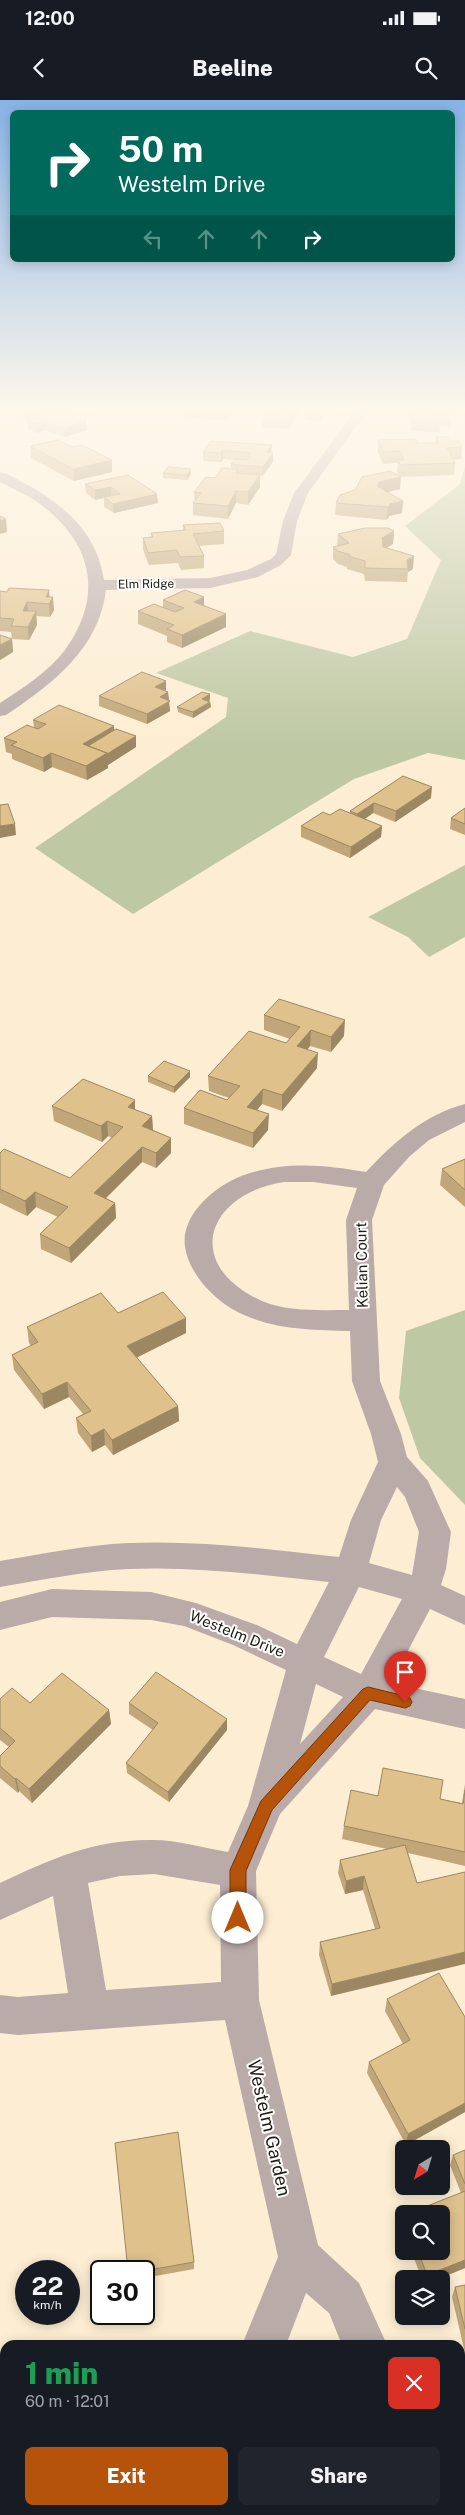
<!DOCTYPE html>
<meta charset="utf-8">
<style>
body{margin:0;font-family:"Public Sans",sans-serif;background:#20242c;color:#f1f3f6;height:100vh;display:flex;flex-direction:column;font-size:19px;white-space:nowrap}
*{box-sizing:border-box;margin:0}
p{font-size:16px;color:#9ea1a6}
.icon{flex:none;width:28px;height:28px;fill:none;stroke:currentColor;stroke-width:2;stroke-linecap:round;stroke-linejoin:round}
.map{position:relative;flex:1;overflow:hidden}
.drawer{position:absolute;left:0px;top:2240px;width:465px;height:175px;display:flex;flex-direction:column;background:#171b24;border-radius:15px 15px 0 0;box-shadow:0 2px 12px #0003}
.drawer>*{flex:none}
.guide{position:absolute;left:10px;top:10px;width:445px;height:152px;border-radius:8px;box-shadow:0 2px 12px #0003;background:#00695c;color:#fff;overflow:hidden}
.needle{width:32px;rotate:218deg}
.buttons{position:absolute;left:395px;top:2040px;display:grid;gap:10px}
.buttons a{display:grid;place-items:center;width:55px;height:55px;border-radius:8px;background:#171b24;box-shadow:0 2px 12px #0003;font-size:25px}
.speed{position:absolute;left:15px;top:2160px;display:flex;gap:10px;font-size:25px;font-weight:700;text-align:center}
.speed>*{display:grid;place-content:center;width:65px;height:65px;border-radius:50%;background:#171b24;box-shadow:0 2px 12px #0003;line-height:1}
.speed small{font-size:12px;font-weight:400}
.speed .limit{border:2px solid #111;border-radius:8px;background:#fff;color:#111}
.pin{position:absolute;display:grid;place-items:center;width:42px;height:42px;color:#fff;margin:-51px -21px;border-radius:50% 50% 50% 0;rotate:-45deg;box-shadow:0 0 5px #0007}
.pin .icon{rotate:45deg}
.me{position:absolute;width:55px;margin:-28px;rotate:0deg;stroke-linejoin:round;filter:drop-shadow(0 0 4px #0008)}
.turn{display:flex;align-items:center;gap:18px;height:105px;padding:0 25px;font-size:22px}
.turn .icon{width:65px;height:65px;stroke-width:2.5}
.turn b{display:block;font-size:35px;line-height:42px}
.lanes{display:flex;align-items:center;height:48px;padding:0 25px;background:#0003;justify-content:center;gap:25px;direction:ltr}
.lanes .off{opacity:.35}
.round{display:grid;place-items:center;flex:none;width:52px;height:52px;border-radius:8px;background:#20242c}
.overview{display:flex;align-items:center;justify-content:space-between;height:85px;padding:0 25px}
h1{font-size:30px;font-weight:800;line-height:38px;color:#1e9e55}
.button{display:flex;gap:10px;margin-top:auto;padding:10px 25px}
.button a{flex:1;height:58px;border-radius:8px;background:#b45309;color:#fff;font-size:20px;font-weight:800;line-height:58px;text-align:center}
.button a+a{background:#20242c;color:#f1f3f6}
.status{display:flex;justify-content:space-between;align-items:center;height:35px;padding:0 25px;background:#171b24;direction:ltr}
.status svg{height:14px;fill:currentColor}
header{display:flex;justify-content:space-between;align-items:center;height:65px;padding:0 25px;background:#171b24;font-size:22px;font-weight:800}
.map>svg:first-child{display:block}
</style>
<div class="status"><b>12:00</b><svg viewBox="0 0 49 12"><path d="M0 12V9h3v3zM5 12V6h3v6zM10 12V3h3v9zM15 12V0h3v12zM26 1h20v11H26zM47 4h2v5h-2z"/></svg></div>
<header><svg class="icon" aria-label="back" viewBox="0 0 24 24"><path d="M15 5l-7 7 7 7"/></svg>Beeline<svg class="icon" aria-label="search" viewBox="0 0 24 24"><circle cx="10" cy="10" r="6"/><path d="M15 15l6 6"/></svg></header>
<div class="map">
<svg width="465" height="2415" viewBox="0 0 465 2415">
<rect width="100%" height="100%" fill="#fdeed3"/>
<path fill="#bec8a3" d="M465 366V660L428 653 354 679 133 814 35 748 226 617 228 598 156 573 250 531 353 557 407 539 441 460 405 426 460 384Z
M465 765V837L429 857 408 837 368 817Z
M465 1210V1405L420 1358 399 1298 406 1231Z"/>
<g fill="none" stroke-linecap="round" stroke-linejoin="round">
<path fill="#baaba9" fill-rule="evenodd" d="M358 307H370L308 393 297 421 291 455 281 465 258 477 210 488 106 490C99 549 52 584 6 615L0 616V603C23 588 48 572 65 550 104 496 93 443 40 404 28 395 13 389 0 382V372C10 374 19 381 28 385 67 407 97 434 104 480L210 478 247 470 271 459 276 454 283 421 294 393Z
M465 1004V1022L429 1040 409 1057 384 1085 372 1120 380 1281 401 1334 407 1357 428 1381 451 1432 446 1469 441 1485 465 1496V1525L430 1509 391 1583 465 1599V1629L375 1609 280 1714 256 1771 259 1900 318 2145 359 2183 387 2245H342L329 2213 306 2193 286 2245H242L278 2157 225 1920 18 1935 0 1933V1895L18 1897 68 1893 53 1796 0 1820V1783C51 1759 94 1739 153 1740 177 1740 204 1748 228 1752L248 1706 286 1570 233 1545 184 1526 151 1520 52 1517 0 1530V1502L52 1489 151 1492 196 1503 257 1525 297 1544 329 1482C263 1475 195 1466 128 1469 85 1471 42 1480 0 1487V1461C42 1454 85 1445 128 1443 198 1440 269 1449 339 1457L351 1420 378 1362 371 1334 352 1281 350 1231C314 1230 276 1230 242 1214 217 1203 189 1175 185 1147 180 1114 218 1083 247 1074 287 1061 325 1065 366 1072 394 1042 424 1015 465 1004ZM284 1082H313L357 1088 346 1120 349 1210C321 1210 288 1212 262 1201 182 1165 206 1094 284 1082ZM397 1387 405 1397 419 1432 412 1475 369 1463 381 1420ZM359 1487 402 1499 361 1574 324 1557ZM316 1584 343 1597 300 1644ZM154 1774 220 1785 221 1882 106 1890 88 1783 120 1776Z
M460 2409 461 2415H413L414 2410Z
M258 2410H304L307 2415H259Z"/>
</g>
<path fill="#c0a678" d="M63 307 64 313 87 330 65 337 45 330 37 333 28 329 27 321 22 319 21 311Z
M184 307H256L254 309 246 308 243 313 233 312 226 321 183 317 182 308Z
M268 307H335L332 310H327L321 321 306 320V309L298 308V314L289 329 262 327V315Z
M409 307H465V311L451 310V327L440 326 439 332 411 331Z
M436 337 449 341 462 347 461 359 453 360 455 363 454 375 400 377V389L388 392 403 401 402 413 389 416 387 420 335 415 336 403 399 376 397 372 398 363 383 364 378 352V340L417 343H435Z
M211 341 273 353V362L262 376H260V387L248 405 236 403 228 419 193 415V403L195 401 194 392 215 378 231 369V364L234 360 223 359 221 362 203 361V352Z
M30 346 72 347 112 372 74 381 31 358Z
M163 373 191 374 187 380 163 378Z
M128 375 158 403 114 413 104 407V398L95 400 86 393 85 384Z
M183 425 224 431V444L199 446 204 456V468L181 470 178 463 149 465 143 450V438L151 437V433L183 431Z
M394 431 393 444 386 448 413 469 408 472 407 482 365 481 364 474 347 469V467L338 464 333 459V447L337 446 338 434Z
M0 491 50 497 54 510 50 517 36 516 37 525 29 540 12 539 13 552 0 560V535L12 539 11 532 0 531Z
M163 500 204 505 226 527 182 548 167 542V536L138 524V511L163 507Z
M166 591 168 592 170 611 147 624 99 606V596Z
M210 594V600L208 601 210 602 211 607 193 618 178 612 177 607Z
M33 620 114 626V631L136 636V647L108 665V668L87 680 52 667 44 672 12 659V654L6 652 4 638 34 627Z
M403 676 431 698 395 722 373 713 365 719 382 726 381 737 350 758 301 737V726L330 715 350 713V711Z
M465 708V735L450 729 451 718Z
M264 915 344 936 331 952 310 946 307 950 317 968 282 1011 262 1004 257 1010 268 1030 253 1048 184 1024V1008L227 1000 229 998 209 991 208 976 286 943 290 939 264 930Z
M190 971V977L174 993 148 982V976Z
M52 1006 135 1010 152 1016 153 1030 171 1038V1053L156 1068 142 1062 106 1098 115 1103 116 1118 71 1163 41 1149 40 1134 58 1117 36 1107 27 1116 0 1103V1053L70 1078 112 1038 108 1036 102 1042 54 1021Z
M465 1059V1107L440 1085 442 1069Z
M118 1213 186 1233 136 1257 178 1306 179 1321 113 1355 105 1345 92 1352 78 1333 76 1318 83 1314 69 1297 44 1309 14 1270 12 1255 31 1246 29 1243 27 1227Z
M0 1599 30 1603 109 1610 111 1624 32 1703 19 1691 18 1693 0 1678V1656L9 1647 0 1640Z
M129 1603 227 1630 169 1702 127 1673 126 1663 153 1630 129 1614Z
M465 1684V1766L408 1753 417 1783 331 1896 319 1855 320 1842 375 1829 363 1790 345 1794 338 1773 340 1760 387 1749 342 1739 344 1726 378 1696 440 1699 462 1703Z
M387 1899 465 1917V2012L406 2045 367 1973 369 1962 403 1944 385 1911Z
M465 2050V2168L438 2179H422L411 2151H441L461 2093 450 2065 453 2055Z
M404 2116V2131L401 2125Z
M194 2162V2169L144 2178V2171Z
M465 2185V2253L452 2197 455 2187Z"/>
<path fill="#9c8762" d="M63 307 64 315 54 310Z
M230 307H233V312L226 321V312Z
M243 307H246V308L243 313Z
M296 307H298V314L289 329V317Z
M322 307H327V310L321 321V309Z
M45 321V330L37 333 36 324Z
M86 321 87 330 65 337 64 329Z
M272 345 271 354 267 352Z
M223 350V359L221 362V353Z
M273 353V362L262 376 263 367Z
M112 360V372L74 381 73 369Z
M191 369V374L187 380V375Z
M260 375V387L248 405V392Z
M401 377 400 389 379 394 377 386 379 382Z
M111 387V396L95 400V390Z
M236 391V403L228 419V406Z
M157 394 158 403 114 413 113 404Z
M403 401 402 413 389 416 387 420 388 407 390 404Z
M6 419 7 432 0 434V421Z
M394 431 393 444 381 451 382 438Z
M414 456 413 469 408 472 407 460Z
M49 490 50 502 53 497 54 510 50 517 49 504 46 497Z
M204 497V510L194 502Z
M27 502 29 516 23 511Z
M36 511 37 525 29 540 28 527Z
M226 514V527L182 548V535Z
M12 539 13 552 0 560V545Z
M166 581V591L155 587Z
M168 592 170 611 147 624V614L160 597Z
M210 594V600L203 605 202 599Z
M210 602 211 607 193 618V612Z
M114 626 115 640 95 651 83 644Z
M136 636V647L108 665V668L87 680 86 666Z
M51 653 52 667 44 672 43 658Z
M432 687 431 698 395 722 396 711Z
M374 703 373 713 356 725 357 714Z
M15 724 16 735 0 738V726Z
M382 726 381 737 350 758 351 747Z
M345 920 344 936 331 952V937Z
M311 930 310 946 297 962V946Z
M318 953 317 968 282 1011V995Z
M190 971V977L174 993V987Z
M263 989 262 1004 247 1022V1007Z
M135 1000V1015L128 1007Z
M269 1014 268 1030 253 1048V1033Z
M152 1016 153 1032 142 1026Z
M107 1021 108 1036 102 1042 101 1026Z
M171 1038V1053L156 1068V1053Z
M142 1047V1062L95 1109 94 1093Z
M35 1092 36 1107 27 1116 25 1101Z
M115 1103 116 1118 71 1163 69 1148Z
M186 1218V1233L128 1262 127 1246Z
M67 1282 69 1297 44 1309 42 1294Z
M178 1306 179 1321 113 1355 112 1340Z
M104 1329 105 1345 92 1352 91 1336Z
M109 1610 111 1624 32 1703 29 1689Z
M227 1619V1630L169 1702 168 1692Z
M16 1678 19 1691 18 1693 15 1679Z
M364 1776 363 1790 345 1794 346 1781Z
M465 1852V1864L331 1896 332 1884Z
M465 2003V2012L406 2045 408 2034Z
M465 2160V2168L438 2179H426L427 2175Z"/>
<path fill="#dfc18c" stroke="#9c8762" d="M37 307H63L54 310 86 321 64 329 45 321 36 324 27 321 39 317 21 311Z
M184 307H230L226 312 182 308Z
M268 307H296L289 317 262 315Z
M307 307H322L321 309 306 308Z
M410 307H451L452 315H440V320H412Z
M436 337H447L449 341H459L462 347 447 348 455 363 400 365 398 360H404L400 351 384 352 378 340 415 339 417 343H439Z
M58 340 72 347 82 345 112 360 73 369 30 346Z
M211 341 272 345 267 352 273 353 263 367 231 364 235 359 246 360 251 353 223 350 221 353 203 352Z
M168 367 191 369 187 375 163 373Z
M222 368 238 370 236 373 260 375 248 392 236 391 228 406 193 403 201 393 194 392 206 377 215 378Z
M390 371 401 377 379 382 377 386 403 401 390 404 388 407 336 403 340 395 355 390 362 377Z
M128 375 157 394 113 404 104 397 120 394 111 387 95 390 85 384Z
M0 416 6 419 0 421Z
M220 423 224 431 193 434 204 456 180 457 177 450 148 453 143 438 153 437 151 433 186 430 183 425Z
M365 428H388L394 431 382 438 383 447 414 456 407 460 408 469 365 468V461L348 456 350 455 338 451 333 447 349 443 338 434Z
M9 488 49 490 46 497H53L49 504 27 502 23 511H36L28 527 11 526 14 519 0 518V491L7 492Z
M185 490 204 497 194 502 226 514 182 535 167 529 174 525 138 511 154 504 175 512 184 508 163 500Z
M0 535 12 539 0 545Z
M142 572 166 581 155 587 168 592 160 597 170 601 147 614 99 596Z
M202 592 210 594 202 599 210 602 193 612 177 607Z
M59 605 114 626 83 644 107 653 86 666 51 653 43 658 11 645 17 642 4 638 27 625 38 629 46 624 33 620Z
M116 629 136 636 107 654V653L88 646Z
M403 676 432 687 396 711 374 703 357 714 350 711Z
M8 704 15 724 0 726V705Z
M465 708V724L451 718Z
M340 709 382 726 351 747 301 726 323 712 330 715Z
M279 899 345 920 331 937 311 930 297 946 318 953 282 995 263 989 247 1007 269 1014 253 1033 184 1008 200 990 227 1000 240 986 208 976 249 931 286 943 300 927 264 915Z
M164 961 190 971 174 987 148 976Z
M83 979 135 1000 128 1007 152 1016 142 1026 171 1038 156 1053 142 1047 94 1093 115 1103 69 1148 40 1134 68 1107 35 1092 25 1101 0 1089V1053L4 1049 70 1078 123 1027 107 1021 101 1026 52 1006Z
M465 1059V1090L442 1069Z
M163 1192 186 1218 127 1246 178 1306 112 1340 104 1329 91 1336 76 1318 91 1311 67 1282 42 1294 12 1255 38 1242 27 1227 101 1193 118 1213Z
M156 1572 227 1619 168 1692 126 1663 158 1623 129 1603Z
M62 1573 109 1610 29 1689 16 1678 15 1679 0 1666V1656L15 1641 0 1628V1599L12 1588 30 1603Z
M383 1668 443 1680 440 1699 463 1704 465 1690V1752L344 1726 351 1690 378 1696Z
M405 1745 417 1783 465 1772V1852L332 1884 320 1842 380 1828 364 1776 346 1781 340 1760Z
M439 1873 465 1917V2003L408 2034 369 1962 410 1940 387 1899Z
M178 2032 194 2162 143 2171H128L115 2043Z
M465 2050V2084L453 2055Z
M465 2091V2160L427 2175 418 2151H441V2114H407Z
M465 2185V2229L455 2187Z"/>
<linearGradient id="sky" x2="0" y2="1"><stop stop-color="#87b3e6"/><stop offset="0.48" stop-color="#fef7eb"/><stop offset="1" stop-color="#fef7eb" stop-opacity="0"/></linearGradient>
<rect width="465" height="645" fill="url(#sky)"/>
<path fill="#b45309" stroke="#753606" d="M368 1587 405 1596 410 1598 412 1602 410 1606 405 1608 370 1600 272 1710 246 1771V1818L243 1823 238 1825 233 1823 230 1818V1770L261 1701 363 1589Z"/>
<g text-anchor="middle" stroke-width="4" stroke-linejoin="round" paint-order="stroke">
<g font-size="12" fill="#221d13" stroke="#fff">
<text transform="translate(146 484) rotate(-1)" y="4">Elm Ridge</text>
</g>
<g font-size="15" fill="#221d13" stroke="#fff">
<text transform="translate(362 1165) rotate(-91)" y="5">Kelian Court</text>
<text transform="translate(237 1534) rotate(22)" y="5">Westelm Drive</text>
</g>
<g font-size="18" fill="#221d13" stroke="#fff">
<text transform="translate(269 2028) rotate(77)" y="6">Westelm Garden</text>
</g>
</g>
</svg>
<div class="buttons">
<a><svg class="needle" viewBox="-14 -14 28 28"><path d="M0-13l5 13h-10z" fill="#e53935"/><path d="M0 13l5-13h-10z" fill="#9ea1a6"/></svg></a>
<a><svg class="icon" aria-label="search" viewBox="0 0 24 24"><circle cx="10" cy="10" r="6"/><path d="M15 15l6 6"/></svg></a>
<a><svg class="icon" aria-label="layers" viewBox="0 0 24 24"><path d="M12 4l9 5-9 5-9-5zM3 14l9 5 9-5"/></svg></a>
</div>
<div class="speed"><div>22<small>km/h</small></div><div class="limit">30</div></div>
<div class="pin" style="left:405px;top:1602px;background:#d93025"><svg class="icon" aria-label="arrive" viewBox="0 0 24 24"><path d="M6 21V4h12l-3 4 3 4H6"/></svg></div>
<svg class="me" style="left:238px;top:1818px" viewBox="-20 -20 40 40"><circle r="19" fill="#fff"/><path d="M0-13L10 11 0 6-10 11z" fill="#b45309"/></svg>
<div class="guide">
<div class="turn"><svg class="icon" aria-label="right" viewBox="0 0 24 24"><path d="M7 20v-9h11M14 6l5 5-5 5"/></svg><div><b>50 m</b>Westelm Drive</div></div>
<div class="lanes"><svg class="icon off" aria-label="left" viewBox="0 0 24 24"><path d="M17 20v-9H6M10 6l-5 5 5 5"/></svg><svg class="icon off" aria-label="ahead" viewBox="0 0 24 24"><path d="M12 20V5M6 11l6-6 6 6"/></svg><svg class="icon off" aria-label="ahead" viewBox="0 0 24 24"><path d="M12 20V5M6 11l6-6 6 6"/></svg><svg class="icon" aria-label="right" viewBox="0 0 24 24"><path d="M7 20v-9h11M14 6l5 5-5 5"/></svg></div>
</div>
<section class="drawer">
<div class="overview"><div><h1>1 min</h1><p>60 m · 12:01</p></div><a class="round" style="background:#d93025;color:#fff"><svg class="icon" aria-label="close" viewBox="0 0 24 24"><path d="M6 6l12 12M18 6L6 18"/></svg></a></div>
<div class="button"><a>Exit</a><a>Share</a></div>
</section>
</div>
